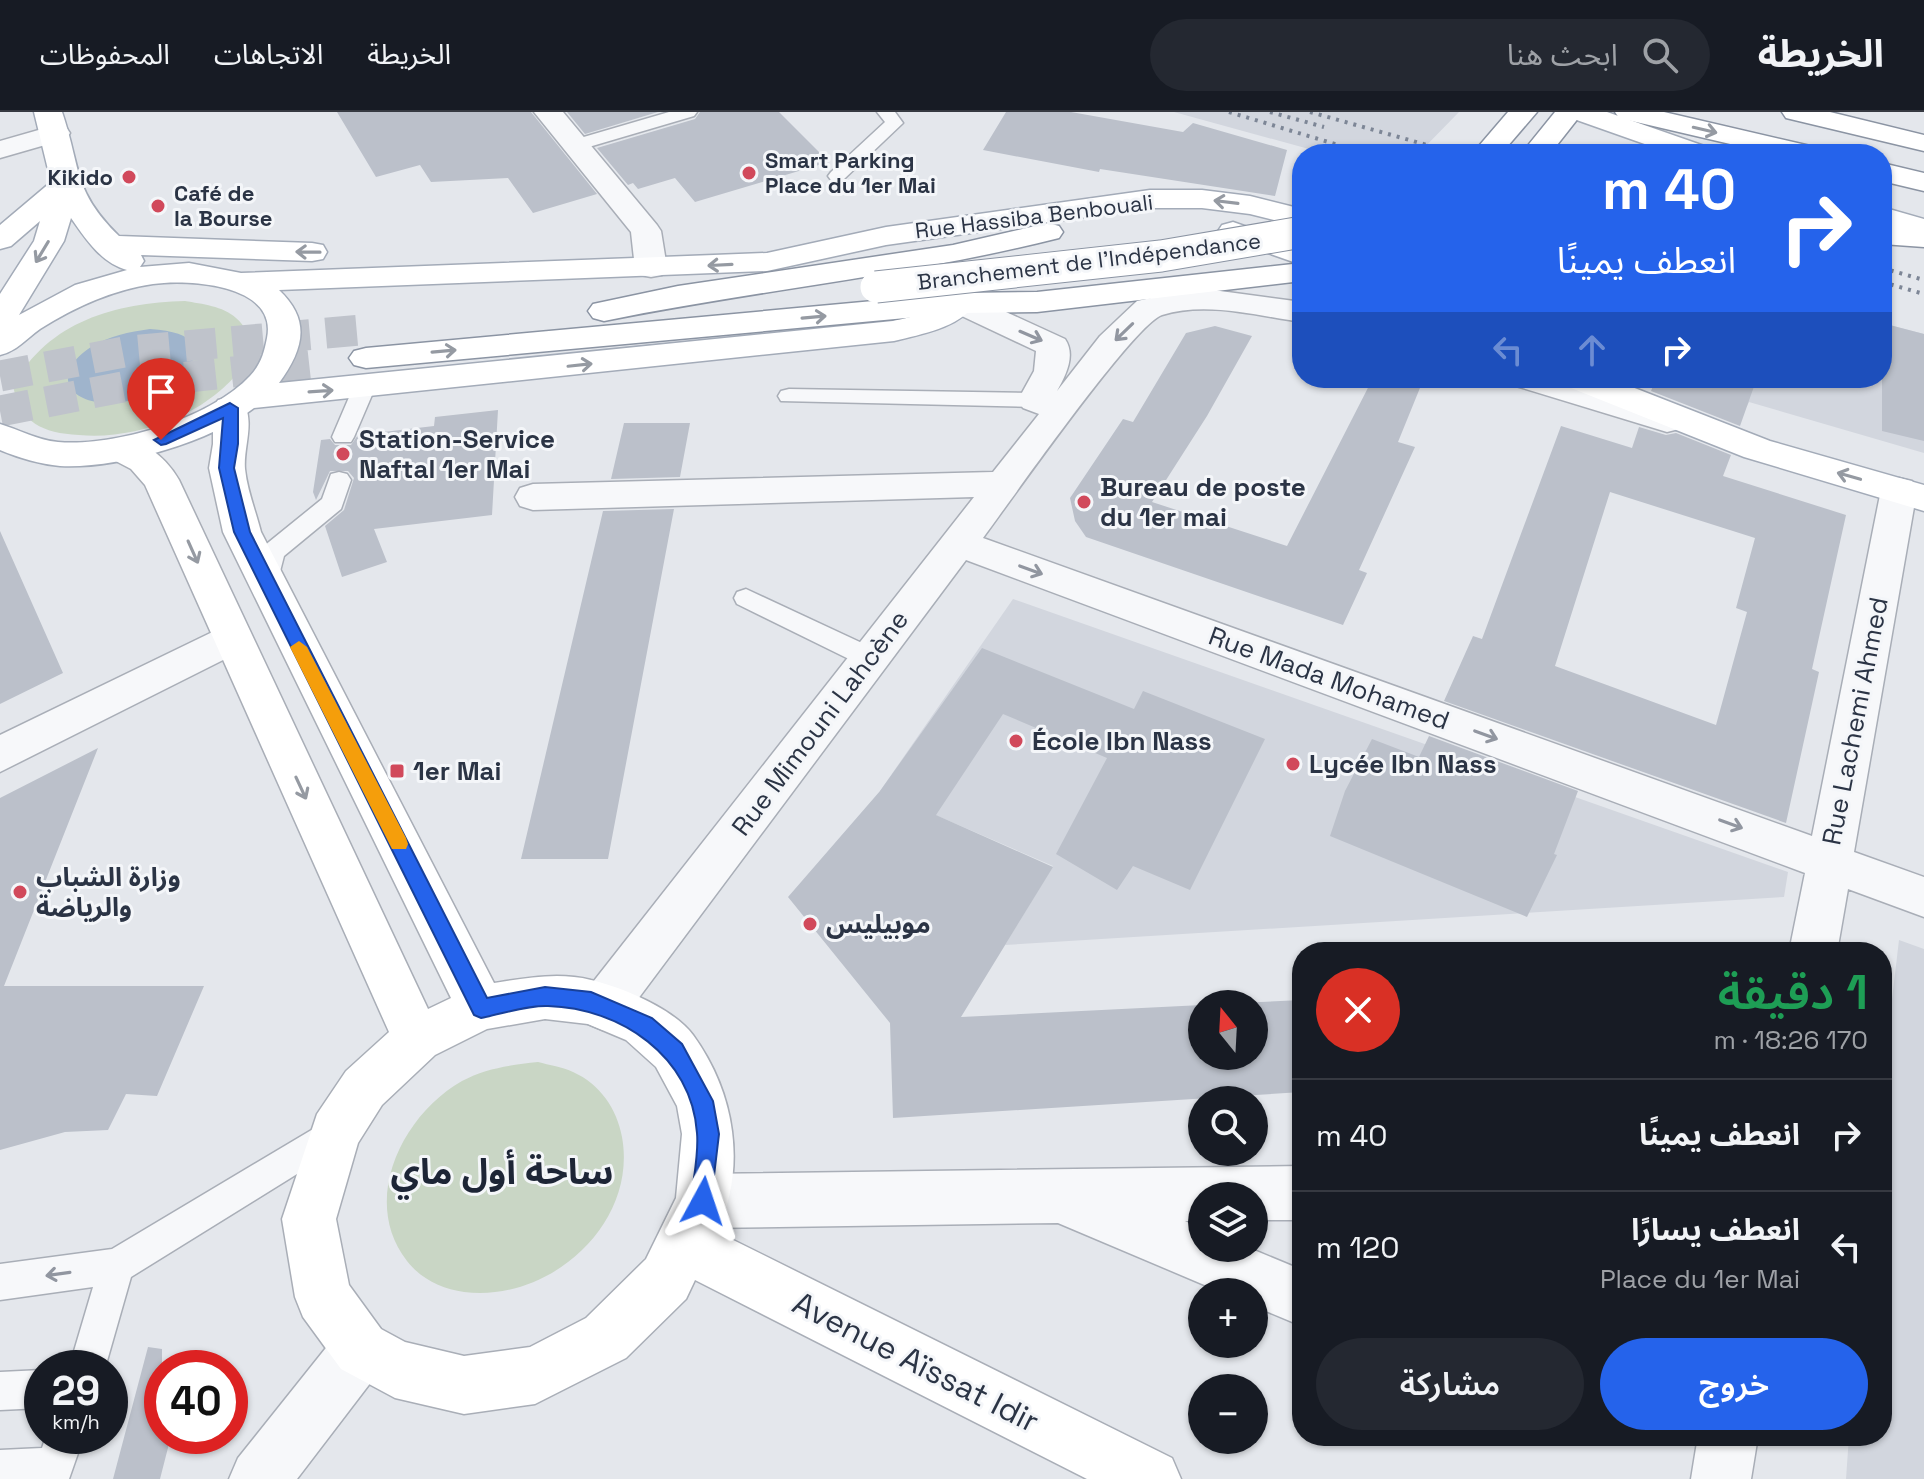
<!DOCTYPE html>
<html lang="ar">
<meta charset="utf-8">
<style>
body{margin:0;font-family:"Space Grotesk","Noto Sans Arabic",sans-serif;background:#242831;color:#f1f3f6;direction:rtl;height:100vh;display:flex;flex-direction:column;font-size:30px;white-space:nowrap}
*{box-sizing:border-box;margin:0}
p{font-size:26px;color:#9ea1a6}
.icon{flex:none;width:44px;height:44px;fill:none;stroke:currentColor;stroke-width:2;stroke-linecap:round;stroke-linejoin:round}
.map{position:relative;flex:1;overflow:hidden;direction:ltr}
.sheet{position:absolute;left:1292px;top:830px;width:600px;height:504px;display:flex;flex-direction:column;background:#171b24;border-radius:32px;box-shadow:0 2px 6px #0004;direction:rtl}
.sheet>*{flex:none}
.hud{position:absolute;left:1292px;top:32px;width:600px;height:244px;border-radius:32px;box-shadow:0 2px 6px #0004;direction:rtl;background:#2563eb;color:#fff;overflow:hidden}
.needle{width:52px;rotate:342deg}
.buttons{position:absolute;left:1188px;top:878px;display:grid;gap:16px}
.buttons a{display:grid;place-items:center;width:80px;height:80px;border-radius:50%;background:#171b24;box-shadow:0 2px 6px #0004;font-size:40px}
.speed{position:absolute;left:24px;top:1238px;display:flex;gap:16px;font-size:40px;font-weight:700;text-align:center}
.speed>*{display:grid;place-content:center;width:104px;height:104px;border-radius:50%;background:#171b24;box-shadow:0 2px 6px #0004;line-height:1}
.speed small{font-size:20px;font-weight:400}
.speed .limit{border:12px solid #d22;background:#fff;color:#111}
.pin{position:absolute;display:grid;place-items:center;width:68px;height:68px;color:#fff;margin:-82px -34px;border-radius:50% 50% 50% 0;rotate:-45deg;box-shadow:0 0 8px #0007}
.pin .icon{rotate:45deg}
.me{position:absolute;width:88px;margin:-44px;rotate:5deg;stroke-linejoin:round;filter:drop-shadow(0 0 6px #0008)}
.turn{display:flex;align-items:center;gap:28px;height:168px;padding:0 24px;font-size:36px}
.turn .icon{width:104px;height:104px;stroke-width:2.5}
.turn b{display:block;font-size:56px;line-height:68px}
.lanes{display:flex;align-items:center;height:76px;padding:0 24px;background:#0003;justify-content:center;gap:40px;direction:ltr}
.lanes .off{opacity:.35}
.round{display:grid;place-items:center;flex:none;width:84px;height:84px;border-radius:42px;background:#242831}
.headline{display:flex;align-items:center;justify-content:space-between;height:136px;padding:0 24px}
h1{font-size:48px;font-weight:600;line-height:60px;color:#1e9e55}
.action{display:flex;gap:16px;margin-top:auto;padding:16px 24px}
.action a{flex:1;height:92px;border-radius:48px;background:#2563eb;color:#fff;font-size:32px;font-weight:600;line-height:92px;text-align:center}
.action a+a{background:#242831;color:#f1f3f6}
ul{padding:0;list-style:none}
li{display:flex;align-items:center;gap:24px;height:112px;padding:0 24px;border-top:2px solid #363941}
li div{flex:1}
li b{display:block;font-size:30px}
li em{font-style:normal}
header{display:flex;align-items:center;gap:48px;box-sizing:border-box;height:112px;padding:0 40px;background:#171b24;border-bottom:2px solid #363941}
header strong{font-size:38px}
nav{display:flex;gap:44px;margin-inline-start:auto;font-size:28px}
.search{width:560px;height:72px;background:#242831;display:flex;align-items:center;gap:20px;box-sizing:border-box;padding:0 28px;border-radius:44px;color:#9ea1a6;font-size:30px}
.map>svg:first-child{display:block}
</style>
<header>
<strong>الخريطة</strong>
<div class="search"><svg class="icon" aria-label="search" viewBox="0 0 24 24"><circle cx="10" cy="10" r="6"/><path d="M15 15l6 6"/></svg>ابحث هنا</div>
<nav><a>الخريطة</a><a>الاتجاهات</a><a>المحفوظات</a></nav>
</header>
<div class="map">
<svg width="1924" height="1367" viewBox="0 0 1924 1367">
<rect width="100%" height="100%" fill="#e4e7ec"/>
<path fill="#d2d6de" d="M1174 0H1459L1418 42H1327Z
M1882 211 1924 222V341L1749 290 1747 294 1655 268 1882 266Z
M1013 487 1788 760 1784 785 1005 833 1053 754 880 679Z
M1899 828 1924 837V1367H1846L1849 1324H1882V972Z"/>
<path fill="#c9d6c5" d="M185 189C202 192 223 194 236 206 279 244 206 295 174 307 144 319 111 326 79 323 42 321 21 311 13 274 49 209 115 191 185 189Z
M538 950C549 953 563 955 573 960 600 972 617 997 622 1025 638 1113 548 1191 464 1180 442 1177 421 1167 407 1149 360 1089 402 1003 462 969 486 956 511 953 538 950Z"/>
<path fill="#9fb4cc" d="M150 217C246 223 168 290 112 291 68 292 50 262 91 235 109 224 129 220 150 217Z"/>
<path fill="#bbc0ca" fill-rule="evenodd" d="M337 0H531L597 82 533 101 508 66 431 70 420 53 376 65Z
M567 0H658L585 22Z
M700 0H779L829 50 695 90 675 66 638 77 633 71 628 73 597 36 695 7Z
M1006 0H1071L1183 20 1193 11 1287 38 1275 84 1100 57 1099 60 983 38Z
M1882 211 1924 222V329L1882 319Z
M1215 214 1252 224 1207 304 1152 390 1287 434 1373 266H1424L1398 330 1415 335 1359 458 1367 461 1343 513 1086 425 1075 409 1070 386 1123 307 1133 310 1186 221Z
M1656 266H1757L1740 314 1651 279Z
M498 298 492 403 374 417 387 450 342 465 325 414 344 398 354 366 348 359H330L316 388 313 380 321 328 330 327 335 333H351L358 323 434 314 435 305Z
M624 311H690L680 365 611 367Z
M1561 314 1632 336 1639 315 1666 323 1676 321 1731 343 1723 364 1846 403 1812 557 1819 560 1786 711 1444 589 1473 524 1482 527ZM1610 380 1755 426 1736 496 1747 500 1716 613 1555 554Z
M674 397 608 747H521L603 399Z
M0 419 63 561 0 592Z
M982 536 1134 597 1143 579 1265 627 1190 778 1133 754 1117 778 1056 742 1107 646 1003 602 936 703 1053 755 961 905 1202 893V944H1254V892H1216L1302 888V980L893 1006 890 911 788 785 880 679Z
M1429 624 1578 679 1554 742 1557 743 1527 805 1330 724 1345 679 1372 627 1419 645Z
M98 636 4 874H204L157 984 126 982 108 1018 65 1020 0 1038V686Z
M148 1235 162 1237V1324H171L160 1367H113Z"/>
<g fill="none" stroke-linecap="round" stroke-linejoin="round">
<path stroke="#bfc3cb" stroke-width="31" stroke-dasharray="31 16" stroke-linecap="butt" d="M0 264 129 239 372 217
M0 299 153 269 314 251"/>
<defs>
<path id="lane" d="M669 0H697L694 4 582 37 576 38 567 33 570 29Z
M877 0H895L903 11 843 68H831L828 64 831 60 885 10Z
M364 269 372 271 375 276 354 325 351 330H335L332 325 353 276 356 271Z
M789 277 1035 281 1043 283 1046 288 1043 293 1035 295 781 289 778 284 781 279Z
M339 360 347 362 351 368 341 397 284 444 275 479 266 482 257 479 254 473 264 434 322 387 331 362Z
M746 477 877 538 881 545 877 552 868 555 859 552 737 492 734 486 737 480Z
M335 1004 347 1009 352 1020 347 1031 131 1165 105 1256H69L93 1175 0 1188V1152L112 1137Z
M42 1258V1296L0 1298V1260Z
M46 1324H84L69 1367H0V1338L42 1336Z"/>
<path id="street" d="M534 0H563L657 113 661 119 667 156 662 163 651 165 640 163 635 156 631 120Z
M56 13 66 15 70 21 66 27 0 46V29Z
M1198 176 1302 190V210C1257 204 1207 189 1162 203 1134 212 1009 391 983 426L1812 724 1881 378 1886 369 1899 366 1912 369 1917 378 1854 740 1924 765V805L1848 777 1837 840H1789L1805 761 966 448 620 911 603 918 586 911 578 895 586 879 974 385 533 398 520 394 515 385 520 376 533 372 993 360 1039 302 1023 296 1018 288 1034 259 1036 239 949 198 944 191 949 184 960 181 971 184 1065 227C1076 243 1066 263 1057 279L1100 224 1137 189Z
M1511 266H1565L1679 301 1684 309 1679 317 1667 320 1516 274Z
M231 511 245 515 251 526 245 537 0 660V623Z
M1302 1054V1108H1254V1084H1202V1109H1185L1202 1117V1136H1249L1302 1158V1214L1254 1194V1180H1221L1058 1111 703 1116 684 1108 676 1089 684 1070 703 1062Z
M361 1208 381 1217 390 1237 381 1257 297 1367H229L238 1346 341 1217Z
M1698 1324H1758L1751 1367H1691Z"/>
<path id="secondary" d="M230 285 242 288C256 309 243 335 245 357 247 378 256 400 261 420L494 871C526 866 559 860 591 868 622 875 674 897 693 923 735 981 747 1055 717 1120L1172 1346 1181 1367H1087L695 1168 686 1187 626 1246 535 1292 464 1302 395 1286 341 1257 303 1205 295 1185 282 1107 317 1002 346 959 389 920 145 373 131 357 110 346 105 338 110 330C139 322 165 344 179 368L428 897 451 886 223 420 209 356 213 332V296L218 288ZM545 907 588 912 626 928 656 955 677 994 682 1022 676 1086 646 1147 586 1206 530 1235 464 1244 405 1230 381 1217 349 1173 336 1107 358 1031 382 993 435 943 487 917Z"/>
<path id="primary" d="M34 0H62C81 55 72 78 119 124L312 131 323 133 327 140 323 147 312 149 141 143 144 149 140 155 189 151 241 161 767 141 886 115 1150 78H1202L1250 84 1302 97V115L1250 102 1202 96H1150L886 133 767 159 279 178C312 209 303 238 279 271L893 209C901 207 910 206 918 202 938 195 948 178 971 184L976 191C959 216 922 222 894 229L254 296C209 331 116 357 60 354 40 352 19 346 0 338V312C20 318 37 328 58 330 115 335 211 306 250 264 261 252 264 241 267 226 278 172 188 167 153 172 112 178 75 195 40 217 26 227 17 239 0 243V182L34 129 40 109 11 134 0 137V113L51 70ZM71 106C85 126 101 151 127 158L75 173 19 203 64 129Z
M1567 0H1607L1710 36 1714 42H1673L1571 6Z
M1882 95 1924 107V126L1882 114Z
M1233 110 1302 134V153L1222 125 1218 119 1222 113Z
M1561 266H1609L1770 329 1924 373V399L1744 345 1566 274Z"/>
<path id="highway" d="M1508 0H1537L1501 42H1472Z
M1555 0H1583L1550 42H1521Z
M1615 0H1664L1819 36 1823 42H1773L1619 6Z
M1782 0H1830L1924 23V39L1786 6Z
M1882 51 1924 61V79L1882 69Z
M1048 111 1059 114 1063 120 1059 126C909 164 755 178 604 209L593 206 588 199 593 192 678 174 953 133Z
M1882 114 1924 117V135L1882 132Z
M1302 151V169L1037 200 960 201 366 256 354 253 349 246 354 239 366 236 960 181 1037 180Z"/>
</defs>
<use href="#lane" stroke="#a9aeb7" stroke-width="3"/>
<use href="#street" stroke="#a9aeb7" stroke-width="3"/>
<use href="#secondary" stroke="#a9aeb7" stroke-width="3"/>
<use href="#primary" stroke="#a3abb8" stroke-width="3"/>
<use href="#highway" stroke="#8b94a3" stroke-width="3"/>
<use href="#lane" fill="#f7f8fa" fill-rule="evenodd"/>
<use href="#street" fill="#f7f8fa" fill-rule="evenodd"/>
<use href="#secondary" fill="#fff" fill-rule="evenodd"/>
<use href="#primary" fill="#fff" fill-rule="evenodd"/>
<use href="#highway" fill="#fff" fill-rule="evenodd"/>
<path stroke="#7d8696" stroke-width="4" stroke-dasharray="3 6" stroke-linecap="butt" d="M1229 0 1368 42
M1270 0 1324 15
M1310 0 1459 42
M1882 156 1924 168
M1882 170 1924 182"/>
<defs>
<path id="highway-bridge" d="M876 175 1161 144 1302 120"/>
</defs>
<use href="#highway-bridge" stroke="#8b94a3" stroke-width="33" stroke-linecap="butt"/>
<use href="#highway-bridge" stroke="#fff" stroke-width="31"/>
</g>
<defs><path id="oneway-shaft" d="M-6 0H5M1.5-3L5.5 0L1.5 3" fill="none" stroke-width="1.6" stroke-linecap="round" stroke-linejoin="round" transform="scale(2)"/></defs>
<g stroke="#959aa2">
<use href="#oneway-shaft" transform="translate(1705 18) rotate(13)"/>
<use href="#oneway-shaft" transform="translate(1226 90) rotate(-173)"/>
<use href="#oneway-shaft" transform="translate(42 140) rotate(121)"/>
<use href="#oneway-shaft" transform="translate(308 140) rotate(-179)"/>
<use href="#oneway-shaft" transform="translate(720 153) rotate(177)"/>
<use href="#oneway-shaft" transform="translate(814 205) rotate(-5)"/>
<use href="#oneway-shaft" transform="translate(444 239) rotate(-5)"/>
<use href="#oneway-shaft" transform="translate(580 253) rotate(-6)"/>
<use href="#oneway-shaft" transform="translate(321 279) rotate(-4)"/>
<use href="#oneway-shaft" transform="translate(1849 364) rotate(-164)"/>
<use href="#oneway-shaft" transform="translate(193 440) rotate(66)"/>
<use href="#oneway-shaft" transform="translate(301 676) rotate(65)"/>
</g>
<g stroke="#9196a0">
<use href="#oneway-shaft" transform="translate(1124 220) rotate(136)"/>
<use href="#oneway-shaft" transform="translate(1031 224) rotate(23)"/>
<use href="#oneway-shaft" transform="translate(1031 458) rotate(20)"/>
<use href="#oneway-shaft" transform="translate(1486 623) rotate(20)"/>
<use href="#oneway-shaft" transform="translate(1731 712) rotate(20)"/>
<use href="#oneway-shaft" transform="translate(58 1162) rotate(172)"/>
</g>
<path fill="#2563eb" stroke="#184099" stroke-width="2" d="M230 291 238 296V332L234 356 250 420 487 886 545 875 591 880 652 906 682 932 713 989 719 1022 710 1097 703 1100 695 1097 691 1089C693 1067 699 1043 697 1021 692 944 620 896 548 894 527 893 502 902 481 906L474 903 234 420 219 356 223 306 166 332 161 333 154 328Z"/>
<path fill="#f59e0b" d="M299 529 307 535 406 726 408 732 406 737H392L290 535Z"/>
<g fill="#d1495b" stroke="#f4f6f9" stroke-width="3">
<circle cx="749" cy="61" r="8"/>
<circle cx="129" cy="65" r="8"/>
<circle cx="158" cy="94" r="8"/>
<circle cx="343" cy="342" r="8"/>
<circle cx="1084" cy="390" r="8"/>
<circle cx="1016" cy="629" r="8"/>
<circle cx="1293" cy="652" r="8"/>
<rect x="389" y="651" width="16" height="16" rx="4"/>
<circle cx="20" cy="780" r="8"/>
<circle cx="810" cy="812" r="8"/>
</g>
<g text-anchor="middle" stroke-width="6" stroke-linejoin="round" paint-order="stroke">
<g font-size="22" font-weight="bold" fill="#2b3445" stroke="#f4f6f9" text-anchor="start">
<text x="765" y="56">Smart Parking<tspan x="765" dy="25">Place du 1er Mai</tspan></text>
<text x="113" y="73" text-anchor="end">Kikido</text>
<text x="174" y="89">Café de<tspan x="174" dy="25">la Bourse</tspan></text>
</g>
<g font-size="22" fill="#2b3445" stroke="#f4f6f9">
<text transform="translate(1034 104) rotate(-7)" y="8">Rue Hassiba Benbouali</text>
<text transform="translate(1089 149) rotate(-7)" y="8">Branchement de l'Indépendance</text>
</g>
<g font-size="26" font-weight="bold" fill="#2b3445" stroke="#f4f6f9" text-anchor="start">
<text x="359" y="336">Station-Service<tspan x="359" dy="30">Naftal 1er Mai</tspan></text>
<text x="1100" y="384">Bureau de poste<tspan x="1100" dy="30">du 1er mai</tspan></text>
<text x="1032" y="638">École Ibn Nass</text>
<text x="1309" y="661">Lycée Ibn Nass</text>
<text x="413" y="668">1er Mai</text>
<text x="36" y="774">وزارة الشباب<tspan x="36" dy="30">والرياضة</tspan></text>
<text x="826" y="821">موبيليس</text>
</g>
<g font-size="26" fill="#2b3445" stroke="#f4f6f9">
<text transform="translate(1329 566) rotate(20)" y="9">Rue Mada Mohamed</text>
<text transform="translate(1855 609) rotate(-79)" y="9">Rue Lachemi Ahmed</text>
<text transform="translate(820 611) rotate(-53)" y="9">Rue Mimouni Lahcène</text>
</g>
<g font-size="32" fill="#2b3445" stroke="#f4f6f9">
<text transform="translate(916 1250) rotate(27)" y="11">Avenue Aïssat Idir</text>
</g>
<g font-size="36" font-weight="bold" fill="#1d2536" stroke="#f4f6f9">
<text x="502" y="1072">ساحة أول ماي</text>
</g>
</g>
</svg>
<div class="buttons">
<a><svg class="needle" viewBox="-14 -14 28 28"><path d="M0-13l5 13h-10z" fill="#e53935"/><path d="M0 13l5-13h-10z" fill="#9ea1a6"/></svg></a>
<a><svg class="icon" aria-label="search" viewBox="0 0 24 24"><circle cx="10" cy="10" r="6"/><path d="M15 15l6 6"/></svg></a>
<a><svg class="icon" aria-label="layers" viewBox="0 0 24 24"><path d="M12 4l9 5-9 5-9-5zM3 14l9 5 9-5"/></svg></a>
<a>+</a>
<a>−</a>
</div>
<div class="speed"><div>29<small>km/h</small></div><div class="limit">40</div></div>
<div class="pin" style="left:161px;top:328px;background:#d93025"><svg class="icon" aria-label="arrive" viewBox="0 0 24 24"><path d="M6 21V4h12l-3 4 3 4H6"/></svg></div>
<svg class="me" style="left:703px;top:1089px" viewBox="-20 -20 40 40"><path d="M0-17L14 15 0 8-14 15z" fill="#2563eb" stroke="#fff" stroke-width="4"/></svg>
<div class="hud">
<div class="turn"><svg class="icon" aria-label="right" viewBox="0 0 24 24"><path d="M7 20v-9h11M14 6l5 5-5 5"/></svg><div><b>40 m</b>انعطف يمينًا</div></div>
<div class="lanes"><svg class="icon off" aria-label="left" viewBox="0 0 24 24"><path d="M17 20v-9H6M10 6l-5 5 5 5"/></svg><svg class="icon off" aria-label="ahead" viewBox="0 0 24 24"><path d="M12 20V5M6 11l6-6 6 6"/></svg><svg class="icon" aria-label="right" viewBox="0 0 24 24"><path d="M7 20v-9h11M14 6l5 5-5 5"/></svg></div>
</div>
<section class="sheet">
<div class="headline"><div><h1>1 دقيقة</h1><p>170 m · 18:26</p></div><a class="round" style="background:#d93025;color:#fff"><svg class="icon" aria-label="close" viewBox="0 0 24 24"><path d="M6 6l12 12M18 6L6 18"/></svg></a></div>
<ul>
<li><svg class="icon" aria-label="right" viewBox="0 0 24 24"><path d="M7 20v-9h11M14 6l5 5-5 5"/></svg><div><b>انعطف يمينًا</b></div><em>40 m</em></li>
<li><svg class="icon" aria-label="left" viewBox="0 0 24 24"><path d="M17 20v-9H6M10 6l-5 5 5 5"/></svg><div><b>انعطف يسارًا</b><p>Place du 1er Mai</p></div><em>120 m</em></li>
</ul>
<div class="action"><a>خروج</a><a>مشاركة</a></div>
</section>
</div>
